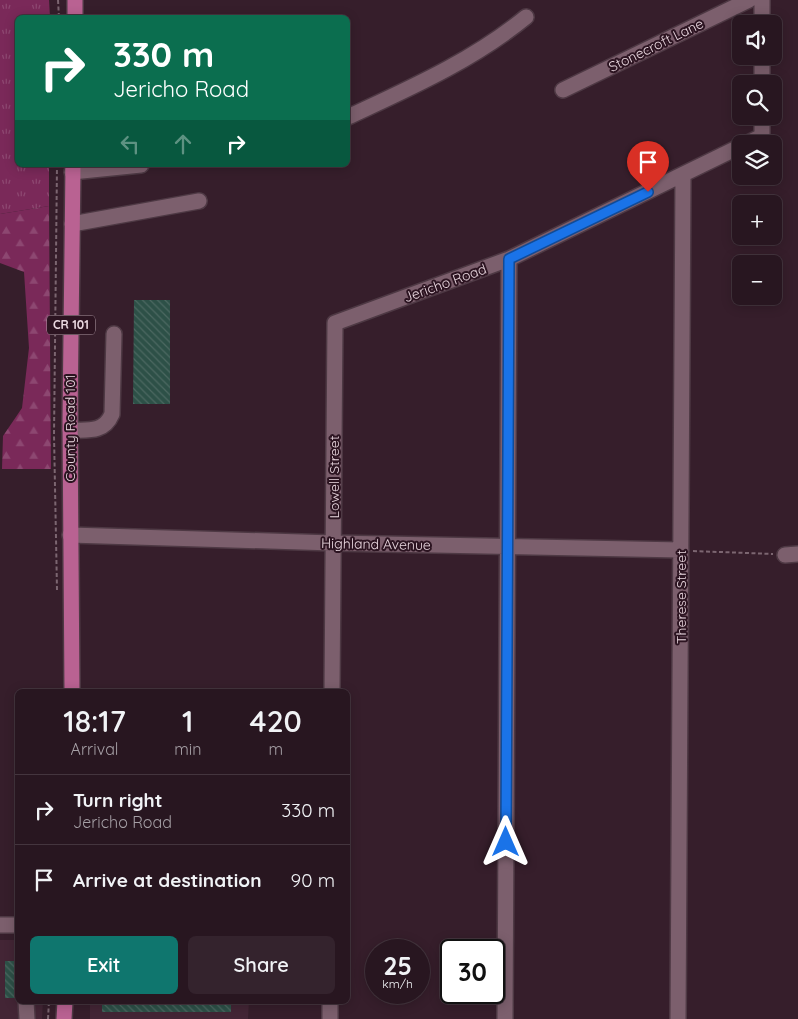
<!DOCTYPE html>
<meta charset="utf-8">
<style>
body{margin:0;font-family:Quicksand,sans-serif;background:#34232d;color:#f1f3f6;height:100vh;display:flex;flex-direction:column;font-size:19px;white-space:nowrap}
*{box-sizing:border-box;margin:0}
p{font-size:16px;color:#a59fa5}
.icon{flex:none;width:28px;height:28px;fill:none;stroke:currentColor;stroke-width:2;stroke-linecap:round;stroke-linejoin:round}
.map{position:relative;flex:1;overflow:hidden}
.panel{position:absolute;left:15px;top:689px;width:335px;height:315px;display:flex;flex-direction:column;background:#281620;border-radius:8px;box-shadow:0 2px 12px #0003,0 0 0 1px #44353e}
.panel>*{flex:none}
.guide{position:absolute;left:15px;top:15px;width:335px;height:152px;border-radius:8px;box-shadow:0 2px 12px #0003,0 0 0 1px #44353e;background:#0b6e4f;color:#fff;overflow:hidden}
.buttons{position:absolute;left:732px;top:15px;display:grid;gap:10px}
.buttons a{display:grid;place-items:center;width:50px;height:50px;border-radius:8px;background:#281620;box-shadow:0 2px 12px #0003,0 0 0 1px #44353e;font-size:25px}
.speed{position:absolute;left:365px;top:939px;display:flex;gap:10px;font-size:25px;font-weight:700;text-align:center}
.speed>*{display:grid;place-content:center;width:65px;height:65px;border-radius:50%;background:#281620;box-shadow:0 2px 12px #0003,0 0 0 1px #44353e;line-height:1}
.speed small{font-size:12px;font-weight:400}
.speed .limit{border:2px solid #111;border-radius:8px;background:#fff;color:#111}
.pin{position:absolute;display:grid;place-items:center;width:42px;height:42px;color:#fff;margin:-51px -21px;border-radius:50% 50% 50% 0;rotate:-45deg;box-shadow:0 0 5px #0007}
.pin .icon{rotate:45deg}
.me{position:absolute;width:55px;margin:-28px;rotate:0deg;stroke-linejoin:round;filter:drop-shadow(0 0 4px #0008)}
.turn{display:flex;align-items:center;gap:18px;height:105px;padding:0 15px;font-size:22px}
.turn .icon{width:65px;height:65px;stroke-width:2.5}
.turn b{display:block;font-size:35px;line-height:42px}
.lanes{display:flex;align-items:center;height:48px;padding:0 15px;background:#0003;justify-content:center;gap:25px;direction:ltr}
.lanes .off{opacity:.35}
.eta{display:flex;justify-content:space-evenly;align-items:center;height:85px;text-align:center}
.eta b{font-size:30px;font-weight:600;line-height:35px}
.action{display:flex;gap:10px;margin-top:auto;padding:10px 15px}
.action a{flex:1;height:58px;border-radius:8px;background:#0f766e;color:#fff;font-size:20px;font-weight:600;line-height:58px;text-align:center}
.action a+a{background:#34232d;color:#f1f3f6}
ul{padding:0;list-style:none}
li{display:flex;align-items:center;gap:15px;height:70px;padding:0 15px;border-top:1px solid #44353e}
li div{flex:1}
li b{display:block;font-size:19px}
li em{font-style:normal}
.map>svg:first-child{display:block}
</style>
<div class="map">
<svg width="798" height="1019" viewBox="0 0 798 1019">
<defs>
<pattern id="forest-firs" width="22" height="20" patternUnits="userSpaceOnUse" patternTransform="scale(1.25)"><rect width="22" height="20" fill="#7a2959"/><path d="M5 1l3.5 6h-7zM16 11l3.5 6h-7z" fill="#8d4771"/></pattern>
<pattern id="park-tufts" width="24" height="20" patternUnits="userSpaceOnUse" patternTransform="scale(1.25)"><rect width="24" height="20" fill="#7a2959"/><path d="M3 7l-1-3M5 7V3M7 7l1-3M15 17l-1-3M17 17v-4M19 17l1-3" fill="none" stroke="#8d4771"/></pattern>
<pattern id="building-back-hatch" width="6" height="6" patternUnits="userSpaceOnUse" patternTransform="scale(1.25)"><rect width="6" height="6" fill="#2d5047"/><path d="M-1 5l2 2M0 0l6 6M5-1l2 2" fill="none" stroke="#4c6861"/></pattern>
</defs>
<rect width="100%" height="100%" fill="#361e2b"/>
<path fill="#432535" d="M0 940H17L18 1001H43L42 1019H0Z
M90 1001H249L248 1019H90Z"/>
<path fill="url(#forest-firs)" d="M49 206 51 469H2L3 436 22 408 29 348 24 272 0 263V214Z"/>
<path fill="url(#park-tufts)" d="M0 0H49L50 17 18 18V165H49V206L0 214Z"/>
<path fill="url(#building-back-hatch)" d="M134 300H170V404H133Z
M5 961H18L17 998H5Z
M102 1001H231V1012H102Z"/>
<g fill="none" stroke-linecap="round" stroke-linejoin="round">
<defs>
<path id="minor" d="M762 0V24
M762 56V84
M563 90 749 0
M348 117C410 88 472 61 526 17
M746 144 762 136V116
M72 172 141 165
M72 224 199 201
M70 430C88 430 104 433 112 414L114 334
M70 535 333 543 681 550
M785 555 798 554
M332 691 335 323 509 259 741 146
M0 925H18
M26 1001 27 1019
M330 1019V1001
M505 1019 509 259
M678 1019 683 175"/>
<path id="major" d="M75 18V0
M72 691 70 420 73 165
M64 1019 65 1001"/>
</defs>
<use href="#minor" stroke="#4e3944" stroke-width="18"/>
<use href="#major" stroke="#4e3944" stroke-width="18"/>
<path stroke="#7c6671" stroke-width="2" stroke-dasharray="4 2.5" stroke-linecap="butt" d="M58 0 59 18
M693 551 773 554
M57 590 54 435 57 165
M48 1019 49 1001"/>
<use href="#minor" stroke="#7c5f6d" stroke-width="15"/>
<use href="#major" stroke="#b96292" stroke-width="15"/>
</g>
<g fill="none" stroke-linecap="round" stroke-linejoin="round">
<defs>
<path id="route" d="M506 842 509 259 648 192"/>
</defs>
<use href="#route" stroke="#114b97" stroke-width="12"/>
<use href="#route" stroke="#1a73e8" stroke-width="9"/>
</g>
<g text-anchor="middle" stroke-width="4" stroke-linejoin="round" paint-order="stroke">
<rect fill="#2c1421" stroke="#b19da7" stroke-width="1" x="47" y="315.5" width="48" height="19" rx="4"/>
<g font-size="12" font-weight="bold" fill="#ead8e0">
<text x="71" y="329">CR 101</text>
</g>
<g font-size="14" fill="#ead8e0" stroke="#2c1421">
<text transform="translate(656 45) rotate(-26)" y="5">Stonecroft Lane</text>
<text transform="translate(445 283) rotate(-20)" y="5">Jericho Road</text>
<text transform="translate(70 428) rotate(-90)" y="5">County Road 101</text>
<text transform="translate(334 477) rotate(-90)" y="5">Lowell Street</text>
<text transform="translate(376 544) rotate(1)" y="5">Highland Avenue</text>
<text transform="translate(681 597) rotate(-90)" y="5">Therese Street</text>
</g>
</g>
</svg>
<div class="buttons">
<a><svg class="icon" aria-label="sound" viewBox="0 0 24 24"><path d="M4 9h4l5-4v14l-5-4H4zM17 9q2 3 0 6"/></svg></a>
<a><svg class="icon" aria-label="search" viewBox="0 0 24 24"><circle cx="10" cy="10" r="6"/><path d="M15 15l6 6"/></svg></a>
<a><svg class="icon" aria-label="layers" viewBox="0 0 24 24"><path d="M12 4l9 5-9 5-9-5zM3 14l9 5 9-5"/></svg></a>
<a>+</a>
<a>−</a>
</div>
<div class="speed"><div>25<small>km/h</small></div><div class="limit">30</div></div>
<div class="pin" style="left:648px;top:192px;background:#d93025"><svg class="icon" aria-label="arrive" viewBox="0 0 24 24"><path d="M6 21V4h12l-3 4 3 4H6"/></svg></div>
<svg class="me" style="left:506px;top:842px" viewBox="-20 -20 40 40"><path d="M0-17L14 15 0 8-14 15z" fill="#1a73e8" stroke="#fff" stroke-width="4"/></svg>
<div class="guide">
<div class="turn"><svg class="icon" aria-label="right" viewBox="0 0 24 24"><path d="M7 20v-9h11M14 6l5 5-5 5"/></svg><div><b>330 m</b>Jericho Road</div></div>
<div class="lanes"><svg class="icon off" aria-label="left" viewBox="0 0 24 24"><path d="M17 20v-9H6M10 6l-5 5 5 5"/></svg><svg class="icon off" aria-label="ahead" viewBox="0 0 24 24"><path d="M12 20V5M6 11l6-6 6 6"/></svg><svg class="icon" aria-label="right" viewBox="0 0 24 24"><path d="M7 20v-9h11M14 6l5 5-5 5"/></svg></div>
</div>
<section class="panel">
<div class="eta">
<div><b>18:17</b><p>Arrival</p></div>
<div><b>1</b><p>min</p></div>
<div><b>420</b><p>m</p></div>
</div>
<ul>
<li><svg class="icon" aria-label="right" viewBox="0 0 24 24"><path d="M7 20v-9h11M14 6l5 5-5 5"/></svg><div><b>Turn right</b><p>Jericho Road</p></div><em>330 m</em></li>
<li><svg class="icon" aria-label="arrive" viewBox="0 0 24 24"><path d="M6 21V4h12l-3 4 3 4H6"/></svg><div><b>Arrive at destination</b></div><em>90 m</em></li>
</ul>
<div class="action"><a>Exit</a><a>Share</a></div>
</section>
</div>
